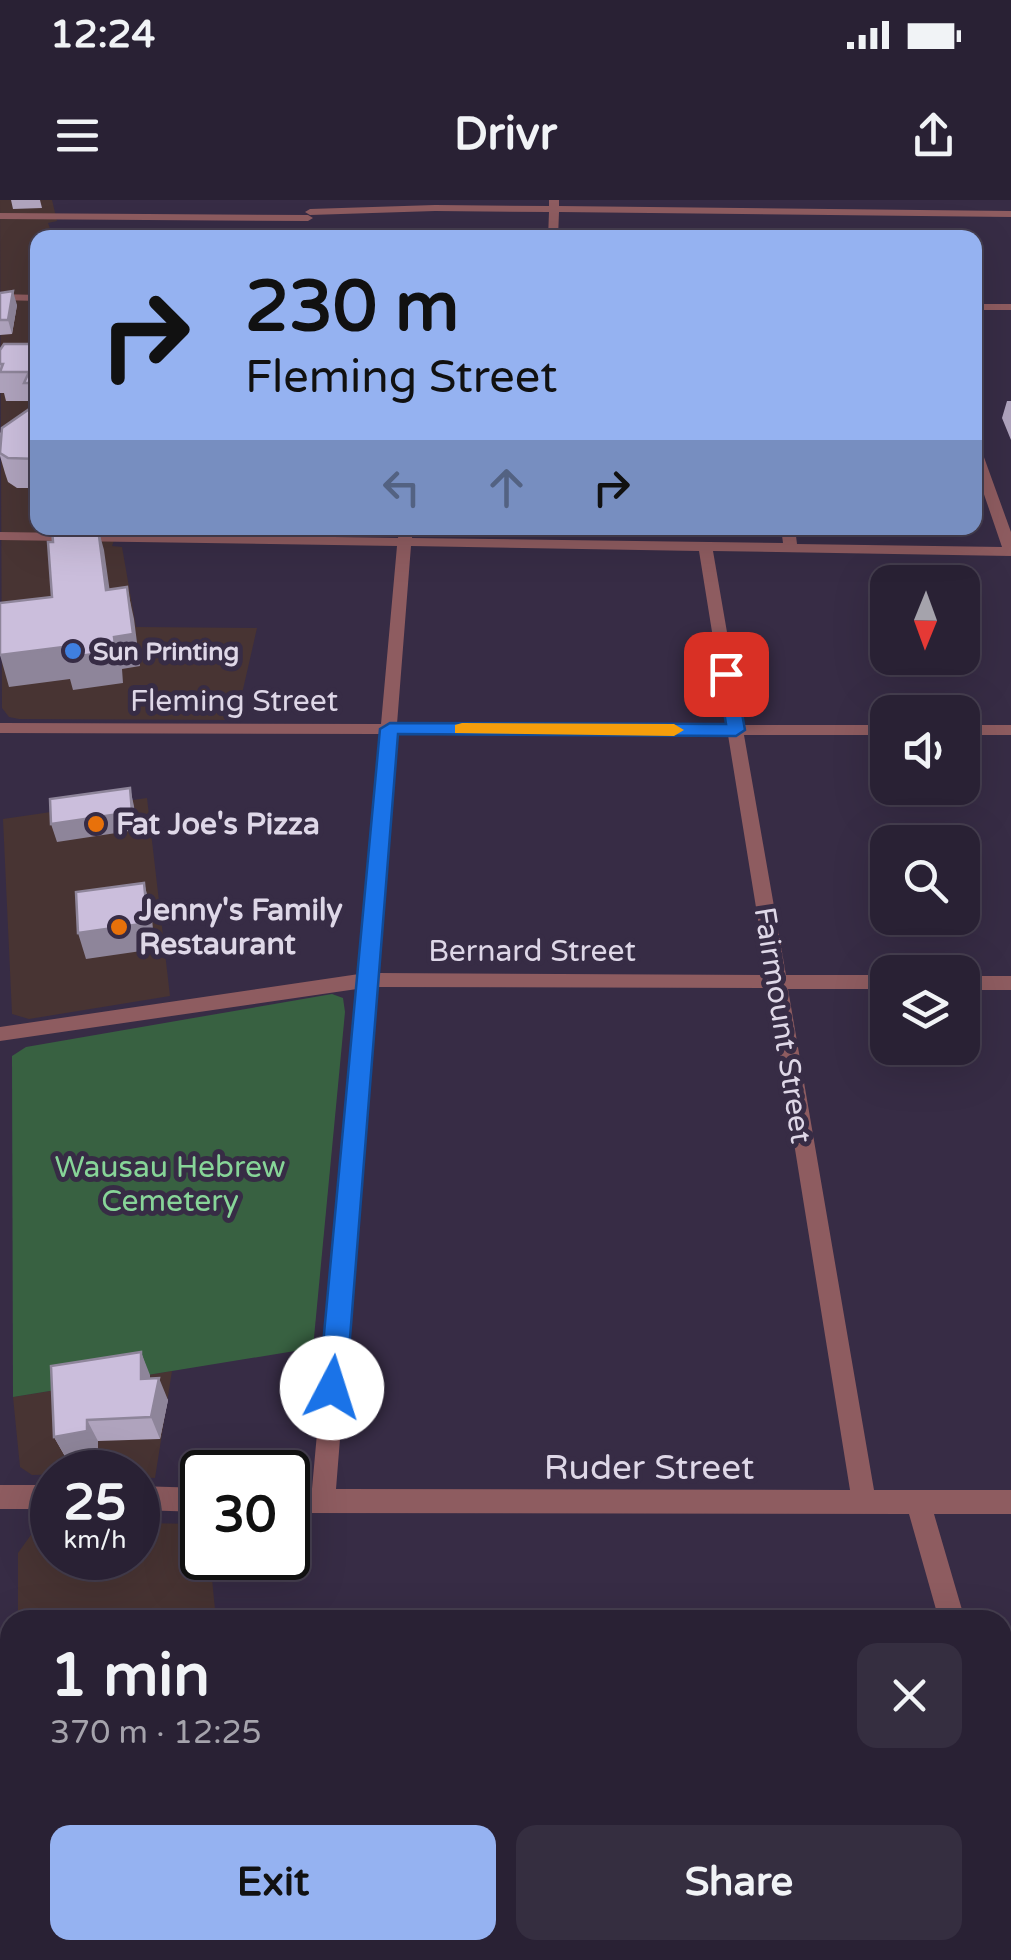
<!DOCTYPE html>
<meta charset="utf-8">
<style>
body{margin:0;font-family:"Varela Round",sans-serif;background:#352e40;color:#f1f3f6;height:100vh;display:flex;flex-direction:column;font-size:38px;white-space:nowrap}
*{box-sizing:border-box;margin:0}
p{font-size:32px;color:#a5a3ac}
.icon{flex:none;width:55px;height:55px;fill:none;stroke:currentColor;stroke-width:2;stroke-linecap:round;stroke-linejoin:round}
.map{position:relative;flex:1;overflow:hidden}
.panel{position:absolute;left:0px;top:1410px;width:1012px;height:350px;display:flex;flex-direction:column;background:#292134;border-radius:30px 30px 0 0;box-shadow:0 10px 40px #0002,0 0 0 2px #453e4f}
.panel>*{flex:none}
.top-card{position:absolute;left:30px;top:30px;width:952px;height:305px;border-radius:20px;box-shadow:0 10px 40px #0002,0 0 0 2px #453e4f;background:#95b2f1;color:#111;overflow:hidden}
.needle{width:65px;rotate:181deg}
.fabs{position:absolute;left:870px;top:365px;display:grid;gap:20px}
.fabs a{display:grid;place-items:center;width:110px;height:110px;border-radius:20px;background:#292134;box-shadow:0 10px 40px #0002,0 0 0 2px #453e4f;font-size:50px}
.speed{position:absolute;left:30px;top:1250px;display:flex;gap:20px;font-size:50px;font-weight:700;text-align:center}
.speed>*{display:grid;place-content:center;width:130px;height:130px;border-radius:50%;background:#292134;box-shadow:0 10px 40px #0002,0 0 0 2px #453e4f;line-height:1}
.speed small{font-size:25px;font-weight:400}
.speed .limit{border:5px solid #111;border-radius:15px;background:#fff;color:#111}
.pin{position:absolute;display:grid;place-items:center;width:85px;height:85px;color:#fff;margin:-42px;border-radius:20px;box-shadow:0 5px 15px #0006}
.me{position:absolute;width:110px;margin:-55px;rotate:5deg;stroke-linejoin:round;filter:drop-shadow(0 0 8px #0008)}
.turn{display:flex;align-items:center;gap:35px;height:210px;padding:0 50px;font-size:45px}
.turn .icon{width:130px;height:130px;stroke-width:2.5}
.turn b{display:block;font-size:70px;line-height:85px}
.lanes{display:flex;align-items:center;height:95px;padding:0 50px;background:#0003;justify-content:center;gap:50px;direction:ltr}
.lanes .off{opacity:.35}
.round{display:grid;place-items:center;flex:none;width:105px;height:105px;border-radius:20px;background:#352e40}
.head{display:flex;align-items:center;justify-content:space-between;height:170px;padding:0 50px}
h1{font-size:60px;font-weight:800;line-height:75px}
.action{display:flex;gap:20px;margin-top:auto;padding:20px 50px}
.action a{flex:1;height:115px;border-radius:20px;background:#95b2f1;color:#111;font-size:40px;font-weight:800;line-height:115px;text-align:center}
.action a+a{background:#352e40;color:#f1f3f6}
.status{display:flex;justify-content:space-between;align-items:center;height:70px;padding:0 50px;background:#292134;direction:ltr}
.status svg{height:28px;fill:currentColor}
header{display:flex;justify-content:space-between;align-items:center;height:130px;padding:0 50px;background:#292134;font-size:45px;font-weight:800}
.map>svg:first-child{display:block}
</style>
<div class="status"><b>12:24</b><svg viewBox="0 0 49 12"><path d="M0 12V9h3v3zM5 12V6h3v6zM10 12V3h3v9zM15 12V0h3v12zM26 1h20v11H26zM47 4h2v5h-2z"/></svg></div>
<header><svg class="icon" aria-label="menu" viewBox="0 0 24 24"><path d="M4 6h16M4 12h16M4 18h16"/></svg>Drivr<svg class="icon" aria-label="share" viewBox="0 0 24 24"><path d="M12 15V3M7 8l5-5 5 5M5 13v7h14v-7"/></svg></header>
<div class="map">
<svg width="1011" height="1760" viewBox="0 0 1011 1760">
<rect width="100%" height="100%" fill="#372c45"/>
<path fill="#483433" d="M0 0H52L57 21 48 23 53 37 38 38V328H140L138 333 117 332 112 346 122 347 136 427 257 428 236 520 19 519 9 517 2 508Z
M147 598 170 796 29 819 12 814 3 619Z
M172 1171 155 1278 138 1277V1272L32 1275 20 1267 13 1197Z
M138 1323 202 1324V1358H210L216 1420H18V1353L33 1332 52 1324V1358H138Z"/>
<path fill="#386141" d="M332 794 343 798 345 812 313 1148 13 1197 12 856 26 847Z"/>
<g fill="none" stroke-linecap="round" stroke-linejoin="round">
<path fill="#8e5c60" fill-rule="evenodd" d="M549 0H559V6L1011 11V17L559 12 558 38H548L549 12 435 11 310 15 305 12 310 9 435 5 549 6Z
M0 13 308 15 313 18 308 21 0 19Z
M0 94 38 95V101L0 100Z
M975 104H1011V110H975Z
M975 245 981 249 1011 332V356L713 351 743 525H888V535H744L786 775H888V789H788L874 1290H1011V1314H934L965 1420H939L909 1314 288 1313V1289H312L357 789 0 841V827L359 774 380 534 0 533V523L381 524 397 346 0 340V332L398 338 399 328H413L412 338 783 343 781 328H795L797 344 1002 347 975 268ZM411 346 699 351 727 525 397 524ZM396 534 728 535 767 775 377 773ZM376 787 769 788 850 1290 336 1289Z
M962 525H1011V535H962Z
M962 776H1011V790H962Z
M0 1285H52V1309H0Z
M138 1286 202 1288V1312L138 1310Z
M0 1616H10V1644H0Z
M1002 1683 1011 1686V1757L999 1750H1002Z"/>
</g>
<path fill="#afa3bd" d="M11 0H40L42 8 13 9Z
M0 93 17 105 12 134 0 135Z
M38 144V288H17L8 282 5 273 0 256V233L30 208 28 201H6L4 193H0V150Z
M1007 201H1011V240L1002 218Z
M141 1152 150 1179 168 1200 160 1239 98 1241V1252L66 1258 54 1237Z"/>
<path fill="#8e859a" d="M13 91 17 105 12 134 8 120Z
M98 328 104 350 114 421 106 390Z
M127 387 134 419 140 466 122 469 123 483 73 490 70 479 9 487 0 455 114 437Z
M130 588 134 606 136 630 57 642 51 624Z
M144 683 151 709 155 749 86 759 78 733Z
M141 1152 150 1175V1201L141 1179Z
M159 1178 168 1200 160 1239 151 1217Z
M87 1220 98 1241V1252L66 1258 54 1237Z"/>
<path fill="#cbbedc" stroke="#8e859a" stroke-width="2.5" d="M13 91 8 120H0V93Z
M4 144H38V183H24L29 172H0L3 164H0V150Z
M38 203V259L8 258 0 253 2 228Z
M52 328H98L106 390 127 387 133 434 114 437 116 451 64 458V447L0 455V403L52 397 48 342H53Z
M130 588 132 612 51 624 50 599Z
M144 683 148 723 78 733 76 692Z
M141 1152V1179L159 1178 151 1217 87 1220V1231L54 1237 51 1166Z
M209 1411V1420H160V1418Z"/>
<path fill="#1a73e8" stroke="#114b97" stroke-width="2.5" d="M726 469 735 474 745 530 736 536 398 534 346 1188 342 1196 332 1200 323 1196 319 1188 380 529 390 523 726 524 718 474Z"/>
<path fill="#f59e0b" d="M462 523 674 524 684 530 674 536 455 533V525Z"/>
<circle fill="#3f7fe0" stroke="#372c45" stroke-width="4" cx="73" cy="451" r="10"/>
<g fill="#e8710a" stroke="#372c45" stroke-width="4">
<circle cx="96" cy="624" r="10"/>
<circle cx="119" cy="727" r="10"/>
</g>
<g text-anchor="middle" stroke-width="10" stroke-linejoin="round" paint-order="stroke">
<g font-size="25" font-weight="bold" fill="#ded7e7" stroke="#372c45" text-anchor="start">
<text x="93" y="460">Sun Printing</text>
</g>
<g font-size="30" fill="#ded7e7" stroke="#372c45">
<text x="234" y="511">Fleming Street</text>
<text x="532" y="761">Bernard Street</text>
<text transform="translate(783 825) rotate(81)" y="10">Fairmount Street</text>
</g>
<g font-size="30" font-weight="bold" fill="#ded7e7" stroke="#372c45" text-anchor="start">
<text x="116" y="634">Fat Joe's Pizza</text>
<text x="139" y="720">Jenny's Family<tspan x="139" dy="34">Restaurant</tspan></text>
</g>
<g font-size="30" fill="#87d598" stroke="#372c45">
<text x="170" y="977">Wausau Hebrew<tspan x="170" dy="34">Cemetery</tspan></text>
</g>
<g font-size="35" fill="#ded7e7" stroke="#372c45">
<text x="649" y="1279">Ruder Street</text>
</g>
</g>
</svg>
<div class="fabs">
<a><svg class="needle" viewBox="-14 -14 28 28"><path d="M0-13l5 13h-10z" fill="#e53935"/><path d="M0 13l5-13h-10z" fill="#a5a3ac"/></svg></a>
<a><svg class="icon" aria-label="sound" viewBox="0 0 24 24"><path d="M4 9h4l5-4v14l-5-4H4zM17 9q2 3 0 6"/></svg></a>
<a><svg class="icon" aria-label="search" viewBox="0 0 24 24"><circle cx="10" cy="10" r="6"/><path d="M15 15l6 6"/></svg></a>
<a><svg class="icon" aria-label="layers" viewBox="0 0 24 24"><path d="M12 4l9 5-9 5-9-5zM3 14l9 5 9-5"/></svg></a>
</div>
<div class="speed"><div>25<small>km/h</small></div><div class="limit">30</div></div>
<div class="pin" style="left:726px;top:474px;background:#d93025"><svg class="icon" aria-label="arrive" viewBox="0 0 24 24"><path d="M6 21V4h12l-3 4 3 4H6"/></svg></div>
<svg class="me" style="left:332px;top:1188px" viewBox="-20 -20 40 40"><circle r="19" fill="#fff"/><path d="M0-13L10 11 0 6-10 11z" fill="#1a73e8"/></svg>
<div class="top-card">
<div class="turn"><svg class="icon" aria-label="right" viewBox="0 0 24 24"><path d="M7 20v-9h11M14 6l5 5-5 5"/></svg><div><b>230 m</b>Fleming Street</div></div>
<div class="lanes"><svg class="icon off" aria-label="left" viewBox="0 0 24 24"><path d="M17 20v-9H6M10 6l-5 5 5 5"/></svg><svg class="icon off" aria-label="ahead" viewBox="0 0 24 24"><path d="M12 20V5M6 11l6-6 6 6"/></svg><svg class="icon" aria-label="right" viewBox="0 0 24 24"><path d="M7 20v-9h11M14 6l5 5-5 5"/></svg></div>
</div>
<section class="panel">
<div class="head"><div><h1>1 min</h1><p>370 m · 12:25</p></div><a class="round"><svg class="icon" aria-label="close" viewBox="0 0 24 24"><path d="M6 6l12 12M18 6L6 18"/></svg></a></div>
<div class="action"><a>Exit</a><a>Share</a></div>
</section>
</div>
